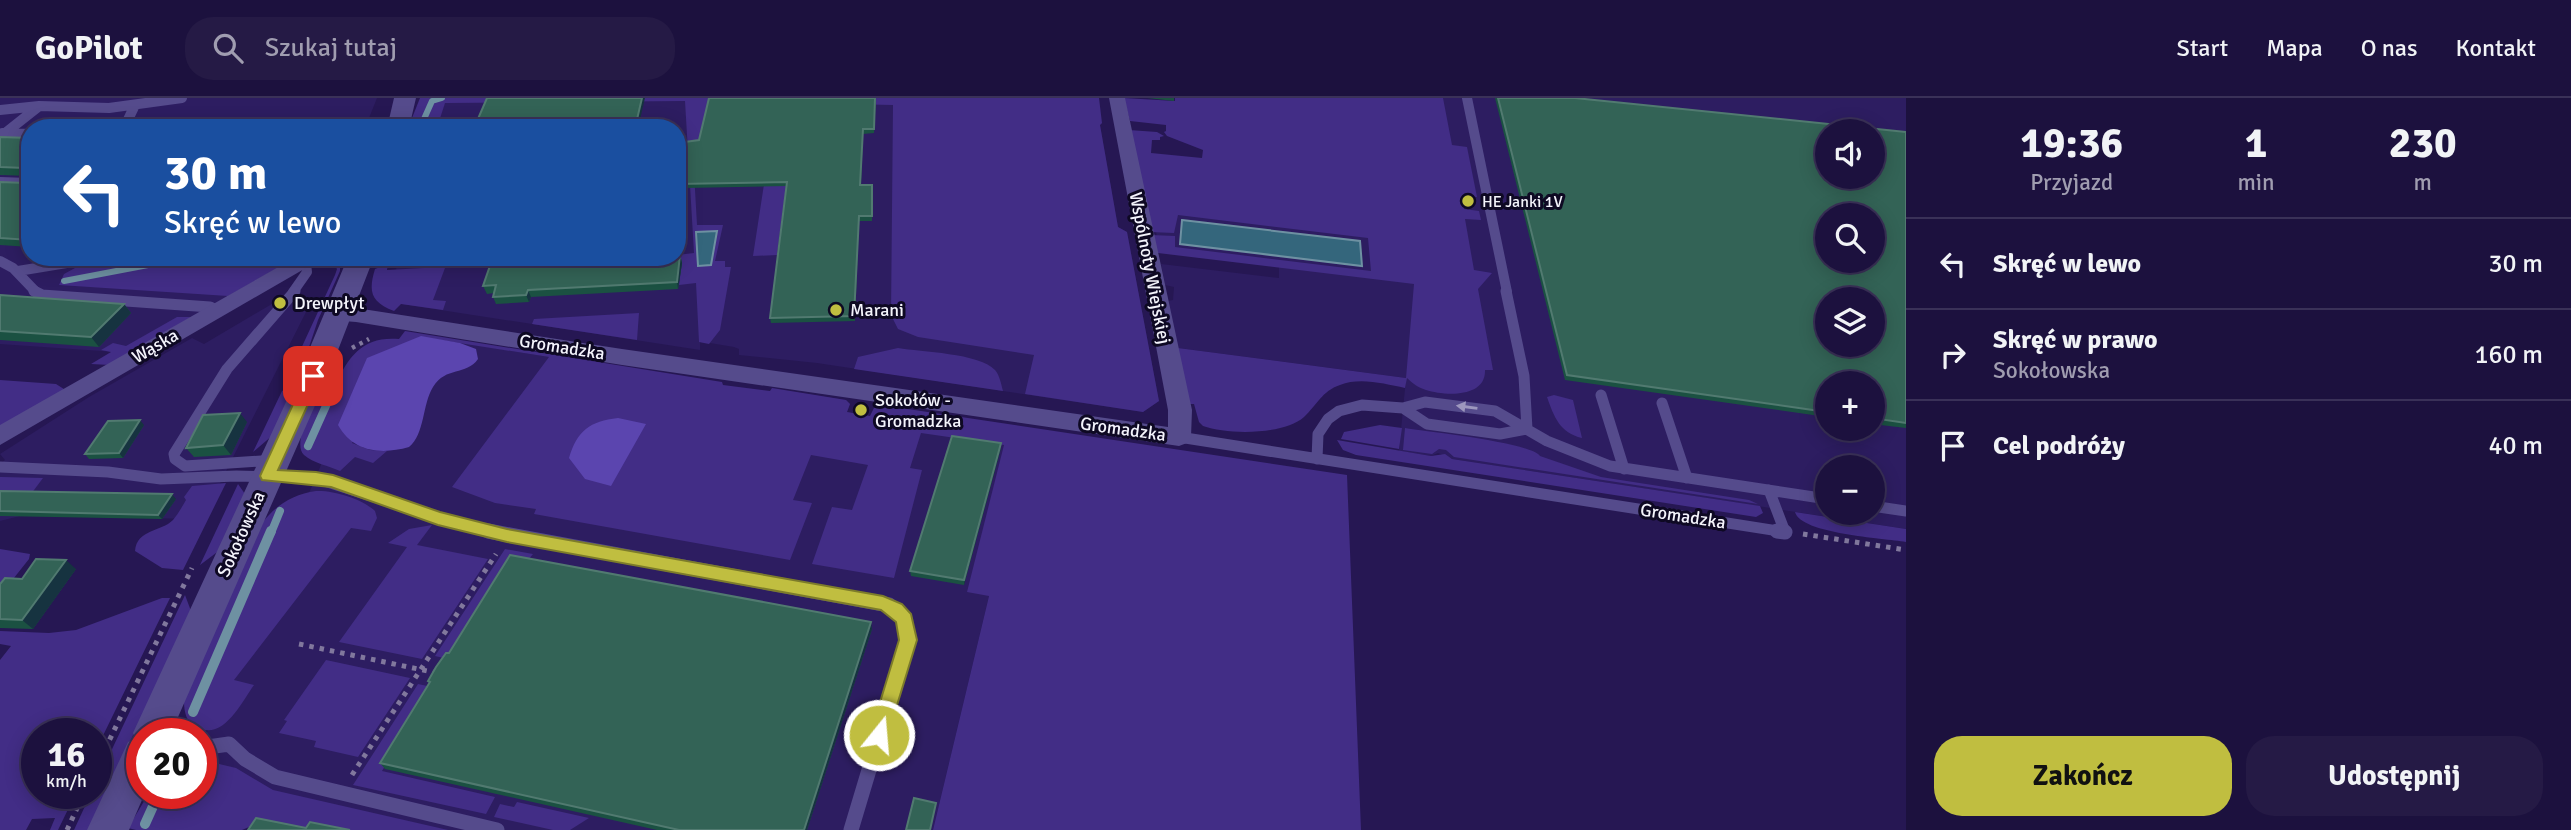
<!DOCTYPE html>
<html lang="pl">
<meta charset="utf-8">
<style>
body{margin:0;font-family:Signika,sans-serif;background:#251a45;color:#f1f3f6;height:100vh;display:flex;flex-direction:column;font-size:26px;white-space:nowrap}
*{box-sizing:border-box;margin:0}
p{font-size:23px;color:#a09db0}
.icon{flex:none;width:38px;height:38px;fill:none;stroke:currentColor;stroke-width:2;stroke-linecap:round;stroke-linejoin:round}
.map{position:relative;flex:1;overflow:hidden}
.details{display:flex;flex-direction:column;background:#1c113e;width:665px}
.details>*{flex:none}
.guide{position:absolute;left:21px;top:21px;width:665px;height:147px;border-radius:28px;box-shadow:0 4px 18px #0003,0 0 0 2px #3a3158;background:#1a4fa0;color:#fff;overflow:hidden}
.fabs{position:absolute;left:1815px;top:21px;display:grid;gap:14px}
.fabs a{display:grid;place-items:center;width:70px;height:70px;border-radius:50%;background:#1c113e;box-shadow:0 4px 18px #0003,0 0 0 2px #3a3158;font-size:35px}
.speed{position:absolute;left:21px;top:620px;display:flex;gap:14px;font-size:35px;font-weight:700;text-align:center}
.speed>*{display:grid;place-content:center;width:91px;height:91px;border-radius:50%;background:#1c113e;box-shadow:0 4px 18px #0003,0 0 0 2px #3a3158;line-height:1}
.speed small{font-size:18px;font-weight:400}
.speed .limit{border:10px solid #d22;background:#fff;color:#111}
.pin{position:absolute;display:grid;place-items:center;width:60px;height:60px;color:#fff;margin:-30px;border-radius:14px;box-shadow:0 4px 10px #0006}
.me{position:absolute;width:77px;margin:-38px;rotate:17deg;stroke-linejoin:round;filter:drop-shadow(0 0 5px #0008)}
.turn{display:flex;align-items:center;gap:24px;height:147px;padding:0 28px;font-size:32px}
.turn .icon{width:91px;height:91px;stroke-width:2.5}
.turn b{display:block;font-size:49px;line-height:60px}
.eta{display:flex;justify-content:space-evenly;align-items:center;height:119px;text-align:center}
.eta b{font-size:42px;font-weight:700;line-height:49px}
.primary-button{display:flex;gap:14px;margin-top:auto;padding:14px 28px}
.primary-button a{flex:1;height:80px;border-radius:28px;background:#c0be40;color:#111;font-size:28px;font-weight:700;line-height:80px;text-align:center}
.primary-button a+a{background:#251a45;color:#f1f3f6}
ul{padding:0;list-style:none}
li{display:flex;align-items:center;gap:21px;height:91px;padding:0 28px;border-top:2px solid #3a3158}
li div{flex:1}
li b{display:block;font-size:26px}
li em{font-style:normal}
header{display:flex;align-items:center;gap:42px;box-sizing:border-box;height:98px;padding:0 35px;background:#1c113e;border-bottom:2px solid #3a3158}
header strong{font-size:33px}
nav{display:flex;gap:38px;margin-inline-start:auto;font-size:24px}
.search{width:490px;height:63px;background:#251a45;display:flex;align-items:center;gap:18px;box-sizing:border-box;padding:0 24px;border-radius:28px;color:#a09db0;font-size:26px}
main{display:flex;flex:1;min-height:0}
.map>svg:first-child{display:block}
</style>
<header>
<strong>GoPilot</strong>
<div class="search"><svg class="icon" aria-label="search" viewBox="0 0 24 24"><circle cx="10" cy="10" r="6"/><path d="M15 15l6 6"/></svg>Szukaj tutaj</div>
<nav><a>Start</a><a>Mapa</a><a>O nas</a><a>Kontakt</a></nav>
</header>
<main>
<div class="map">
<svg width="1906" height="732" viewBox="0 0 1906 732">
<rect width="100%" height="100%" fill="#261753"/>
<path fill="#2d1d61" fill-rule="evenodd" d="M0 0H377L365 30H30V159H280L281 168 130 255 0 246Z
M446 0H966L1102 25 1100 27 1118 129 1127 134 1159 303 1143 314 817 265 739 257V251L734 249 710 245 700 244V252L402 206 396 172 398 159H677V30H437Z
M1308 0H1906V431L1452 361 1438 355 1431 358 1399 353 1406 280 1178 250 1168 203 1173 202 1174 189 1165 187 1161 166 1279 180V169L1158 154 1154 109ZM1827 33H1872V79H1827ZM1827 117H1872V163H1827ZM1827 201H1872V247H1827ZM1827 285H1872V331H1827ZM1827 369H1872V415H1827Z
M277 203 310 206 202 421 20 418 0 423V366L5 362 0 356 89 299 192 240 204 246Z
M421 238 671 279 702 436 773 291 846 302 850 306 847 314 870 318 874 310 881 307 1029 331 933 732H412L201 683V648L338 327Z"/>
<path fill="#422d86" d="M420 0H1099L1102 25 1100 27 1118 129 1127 134 1159 303 1143 314 1025 296 1034 257 918 239 898 231 891 217 893 7 797 5 777 157 753 158 772 34 694 74 697 127H723L715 163H725V169H731L720 232 709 246 699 244 696 185 679 187 682 164 539 172 495 168 445 170 433 202 446 203 443 212 401 206 394 213C371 204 368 194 375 171L388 166 387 172 625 159H677V157L694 155 685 3 445 5 437 30H408Z
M1124 0 1175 3V0H1443L1452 47 1467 49 1477 99 1462 98 1464 111 1479 113 1481 122 1465 121 1474 172 1492 175 1478 191 1493 272H1485C1486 300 1445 298 1426 292 1419 290 1412 285 1407 280L1405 290C1385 286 1360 279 1340 287 1322 293 1317 307 1304 319 1284 337 1228 337 1203 328L1199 324 1194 306H1188L1178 250 1406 280 1414 186 1158 155 1151 137 1175 138V149L1371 173 1368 140 1178 117 1174 135 1150 134 1129 32 1157 34 1164 38 1160 39V42H1152L1151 55 1202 60 1203 52 1167 38 1164 34 1166 33V27L1130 23Z
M125 159H280L281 168 228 198 59 187 64 176 75 170Z
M332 163 340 167V173L318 222 301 273 293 268 335 177 337 171Z
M639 215 637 242 532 226 534 221Z
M177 219H191L110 267 91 266 111 254 101 252 113 245 126 248Z
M405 233 722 284 723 287 770 293 772 290 846 302 850 306 847 314 870 318 874 310 881 307 1347 377 1361 732H933L989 498 967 494 1004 347 921 335 910 370 922 372 894 480 812 466 832 409 852 412 868 367 811 357 793 402 812 405 790 462 534 416 536 411 495 405 452 389 549 259 421 239 352 345 370 352 387 353 373 365 355 359 340 373C329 368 313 365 304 357 291 345 316 301 323 286H336C349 257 364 238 399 241Z
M898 250C921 254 979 255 995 272 1000 278 1001 286 1003 293L854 271 858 259Z
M0 282 56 286 67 293 0 331Z
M295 287 273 337 253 354 282 293Z
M1554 297 1573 302 1582 340C1560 335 1554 319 1547 299Z
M1380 327 1402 330 1399 351 1341 341 1344 334Z
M1405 330C1429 334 1529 344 1540 358L1601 379 1749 402 1758 406 1454 359 1446 352 1439 351 1432 356 1403 352Z
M1337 342 1431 358 1445 356 1452 361 1760 408 1763 415 1756 419 1356 357 1343 352Z
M0 379H2L43 380 31 396 0 395Z
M226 385 183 472 162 470 135 453C137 431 161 434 173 422 178 416 182 409 186 402L184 399 192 388Z
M238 386 245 396 220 452 200 467Z
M316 393C333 392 363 401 375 413L377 420 371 433 351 430 234 582 254 587C241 605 224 642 198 630 186 625 184 614 184 602L263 424C277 406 294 396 316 393Z
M1795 414 1906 431V444C1883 440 1801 436 1795 414Z
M432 427 417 447 488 461 422 561 339 544 407 449 388 445 409 431Z
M0 451 30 456 29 461 6 490H0Z
M505 451 533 456 448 561 435 558Z
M185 497 191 513 89 732H74L91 695H96V685Z
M162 500H170L96 652V635H37V695H76L58 732H50L55 720 32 721 26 732H0V562L11 548 0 546V533L49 535 76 532Z
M326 562 410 580 358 659 314 649 316 643 279 635 287 623 284 622Z
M418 586 432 589 382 673 495 699 486 716 353 687Z
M215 665 236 670 273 692 448 732H301L261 724 242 732H136L128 730 149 695H201V667Z
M517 704 589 720 570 732H553L494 719 500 706 514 709Z"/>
<path fill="#5b45af" d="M421 238 460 245 476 251 478 261C466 278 446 268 433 289 422 307 425 336 409 349 381 357 353 354 338 327L367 260Z
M618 320 646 326 611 388 585 381 569 360C577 333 590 323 618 320Z"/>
<path fill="#34667c" stroke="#6e91a2" stroke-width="2" d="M1182 122 1360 143 1362 168 1180 146Z
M717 133 711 167 698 168 696 134Z"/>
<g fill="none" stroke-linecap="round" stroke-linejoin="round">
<path stroke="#6e91a2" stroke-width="6" d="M420 30 432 3 442 0
M64 183 190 159"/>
<path stroke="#6e91a2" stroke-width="8" d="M308 348 334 290
M271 435 280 413"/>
<path stroke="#6e91a2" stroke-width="10" d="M193 614 271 433
M145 726 159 695"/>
<path stroke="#81789d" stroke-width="4.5" stroke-dasharray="3.5 5" stroke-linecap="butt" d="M352 250 369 241"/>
<path stroke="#81789d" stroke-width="5" stroke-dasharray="4.5 6" stroke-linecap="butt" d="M1803 436 1906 452
M299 546 437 575
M96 670 192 470
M352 677 496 456
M67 732 84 695"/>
<path stroke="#554b8c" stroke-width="10" d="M1467 0 1507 194
M0 12 39 8 109 10 182 0
M124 30 135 7
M2 35 30 36
M0 39 38 9
M0 84 30 85
M0 163 13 170 36 194
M18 173 103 159
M293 194 307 174 306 166 299 159"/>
<path stroke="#554b8c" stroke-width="11" d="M34 193 42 197 210 209 218 213
M1506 193 1524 278 1527 331
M1601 297 1624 371
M1662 305 1687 380
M1403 310 1427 326 1500 336 1527 331
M1179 339 1785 434
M1317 361 1318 336 1328 321 1339 313 1362 307 1403 310 1425 304 1495 313 1547 343 1610 368 1827 401
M275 362 185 368 175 361 174 356 227 271 295 193
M0 369 108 374 161 381 236 378 315 380 468 429 498 435
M1769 392 1785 434
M1872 408 1906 413"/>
<path stroke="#554b8c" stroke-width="15" d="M488 433 889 507 905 521 908 542 851 732
M1777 433 1785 434
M201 650 229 646 245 661 275 679 497 732"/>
<path fill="#554b8c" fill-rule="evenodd" d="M1109 0H1125L1192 312 1191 339 1187 345 1179 348 622 267 356 224 331 222 328 217 331 212 356 210 622 251 1168 329V312Z
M296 159H321L318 163 0 347V327Z"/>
<path fill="#554b8c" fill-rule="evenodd" d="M394 0H416L409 30H387Z
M348 159H374L328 278 171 635H142V695H145L129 732H87L128 644 135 641 133 635 298 278Z"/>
</g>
<path fill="#1b5142" d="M876 0 874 35 863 36 861 87 873 91 872 123H859L855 223 771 225 770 220 787 88 685 90 686 96 677 151V45L699 42Z
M1147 0H1174V3Z
M1495 0H1575L1906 34V330L1872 326V285H1827V319L1565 282Z
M0 39 30 40V78L0 77Z
M30 80V149L0 147V84L25 85Z
M680 157 682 165 678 191 531 199 529 204 496 206 493 199 494 195 487 196 483 188Z
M0 197 124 206 131 215 99 249 0 242Z
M247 324 231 357 194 359 186 350Z
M144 327 123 360 89 361 85 356Z
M1001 350 964 487 911 478 910 473Z
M0 393 176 401 162 421 0 418Z
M76 471 33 531 0 530V486L22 481Z
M872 531 807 732H657L385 671 380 665 430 586 428 583 449 555Z"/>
<path fill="#163340" d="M642 0H645L638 30H635Z
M684 89 686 96 677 151V132Z
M680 157 682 165 678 191 677 184Z
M528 192 531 199 529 204 526 197Z
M124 206 131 215 99 249 91 239Z
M240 315 247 324 231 357 223 347Z
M140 322 144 327 123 360 119 355Z
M1001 345V350L964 487V482Z
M172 396 176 401 162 421 158 417Z
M66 462 76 471 33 531 22 522Z
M871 524 872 531 807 732H804Z"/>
<path fill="#336356" stroke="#517a70" stroke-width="2" fill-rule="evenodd" d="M487 0H642L635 30H474Z
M709 0H875L874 31H863L860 87H872V118H859L854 218 770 220 787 84 677 86V45L699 42Z
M1498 0H1575L1906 34V325L1872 320V285H1827V314L1567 277ZM1827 33H1872V79H1827ZM1827 117H1872V163H1827ZM1827 201H1872V247H1827Z
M0 39 30 40V73L25 70 0 69Z
M30 80V142L0 140V84L25 85Z
M677 89H684L677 132Z
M677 157H680L677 184 528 192 526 197 493 199 496 187 483 188 493 159H677Z
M0 197 124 206 91 239 0 233Z
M240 315 223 347 186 350 203 317Z
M140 322 119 355 85 356 108 323Z
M952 338 1001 345 964 482 910 473Z
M0 393 172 396 158 417 0 413Z
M510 457 871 524 804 732H679L380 665 430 584 428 583 436 569 446 555H449Z
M36 461 66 462 22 522 0 521V486L5 480 22 481Z
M914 700 936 705 930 732H906Z
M256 720 306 730 310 724 350 732H248Z"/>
<defs><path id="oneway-solid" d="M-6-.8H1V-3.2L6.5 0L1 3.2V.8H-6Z" transform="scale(1.75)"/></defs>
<use fill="#9d97be" href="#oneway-solid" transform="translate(1467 309) rotate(-172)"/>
<path fill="#c0be40" stroke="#7d7c2a" stroke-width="2" d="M313 273 321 278 278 372 316 374 333 377 440 414 507 431 883 498 902 506 911 516 917 542 886 643 879 646 872 643 870 637 899 542 896 524 881 512 507 444 438 427 331 389 262 382 260 378 306 278Z"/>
<g fill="#c0be40" stroke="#0e0923" stroke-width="2.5">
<circle cx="1468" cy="103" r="7"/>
<circle cx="280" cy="205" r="7"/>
<circle cx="836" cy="212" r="7"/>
<circle cx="861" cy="312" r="7"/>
</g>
<g text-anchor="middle" stroke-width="6" stroke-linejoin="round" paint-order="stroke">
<g font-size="16" fill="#f4f4fc" stroke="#0e0923" text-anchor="start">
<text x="1482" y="109">HE Janki 1V</text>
</g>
<g font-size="18" fill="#f4f4fc" stroke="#0e0923">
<text transform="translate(1150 170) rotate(79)" y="6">Wspólnoty Wiejskiej</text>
<text transform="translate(155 248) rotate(-30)" y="6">Wąska</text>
<text transform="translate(562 249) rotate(9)" y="6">Gromadzka</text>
<text transform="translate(1123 331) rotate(8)" y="6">Gromadzka</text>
<text transform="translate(1683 418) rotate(9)" y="6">Gromadzka</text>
<text transform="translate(241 436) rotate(-66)" y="6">Sokołowska</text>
</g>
<g font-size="18" fill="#f4f4fc" stroke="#0e0923" text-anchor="start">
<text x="294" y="211">Drewpłyt</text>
<text x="850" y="218">Marani</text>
<text x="875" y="308">Sokołów -<tspan x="875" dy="21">Gromadzka</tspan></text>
</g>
</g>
</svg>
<div class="fabs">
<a><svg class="icon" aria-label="sound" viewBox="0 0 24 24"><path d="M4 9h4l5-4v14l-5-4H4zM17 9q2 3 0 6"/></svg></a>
<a><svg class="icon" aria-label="search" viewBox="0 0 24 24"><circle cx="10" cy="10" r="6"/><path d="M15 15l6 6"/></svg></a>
<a><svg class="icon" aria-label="layers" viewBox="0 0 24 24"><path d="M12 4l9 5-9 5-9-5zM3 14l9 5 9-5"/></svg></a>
<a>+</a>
<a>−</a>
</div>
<div class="speed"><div>16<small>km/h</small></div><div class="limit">20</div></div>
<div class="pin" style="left:313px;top:278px;background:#d93025"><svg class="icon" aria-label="arrive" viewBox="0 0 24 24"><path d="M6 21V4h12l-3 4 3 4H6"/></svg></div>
<svg class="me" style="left:879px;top:637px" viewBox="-20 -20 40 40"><circle r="17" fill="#c0be40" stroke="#fff" stroke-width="3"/><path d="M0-11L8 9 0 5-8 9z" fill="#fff"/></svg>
<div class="guide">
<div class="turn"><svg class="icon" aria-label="left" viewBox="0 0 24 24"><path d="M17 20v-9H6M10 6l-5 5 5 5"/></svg><div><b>30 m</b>Skręć w lewo</div></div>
</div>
</div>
<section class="details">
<div class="eta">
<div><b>19:36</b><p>Przyjazd</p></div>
<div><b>1</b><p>min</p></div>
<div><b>230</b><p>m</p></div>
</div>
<ul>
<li><svg class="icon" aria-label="left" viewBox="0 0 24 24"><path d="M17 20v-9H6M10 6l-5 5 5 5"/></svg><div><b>Skręć w lewo</b></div><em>30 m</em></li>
<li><svg class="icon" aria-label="right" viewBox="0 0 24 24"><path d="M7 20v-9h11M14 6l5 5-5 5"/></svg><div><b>Skręć w prawo</b><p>Sokołowska</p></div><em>160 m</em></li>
<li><svg class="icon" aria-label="arrive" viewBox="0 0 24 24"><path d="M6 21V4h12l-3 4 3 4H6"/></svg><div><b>Cel podróży</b></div><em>40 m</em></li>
</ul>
<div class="primary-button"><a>Zakończ</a><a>Udostępnij</a></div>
</section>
</main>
